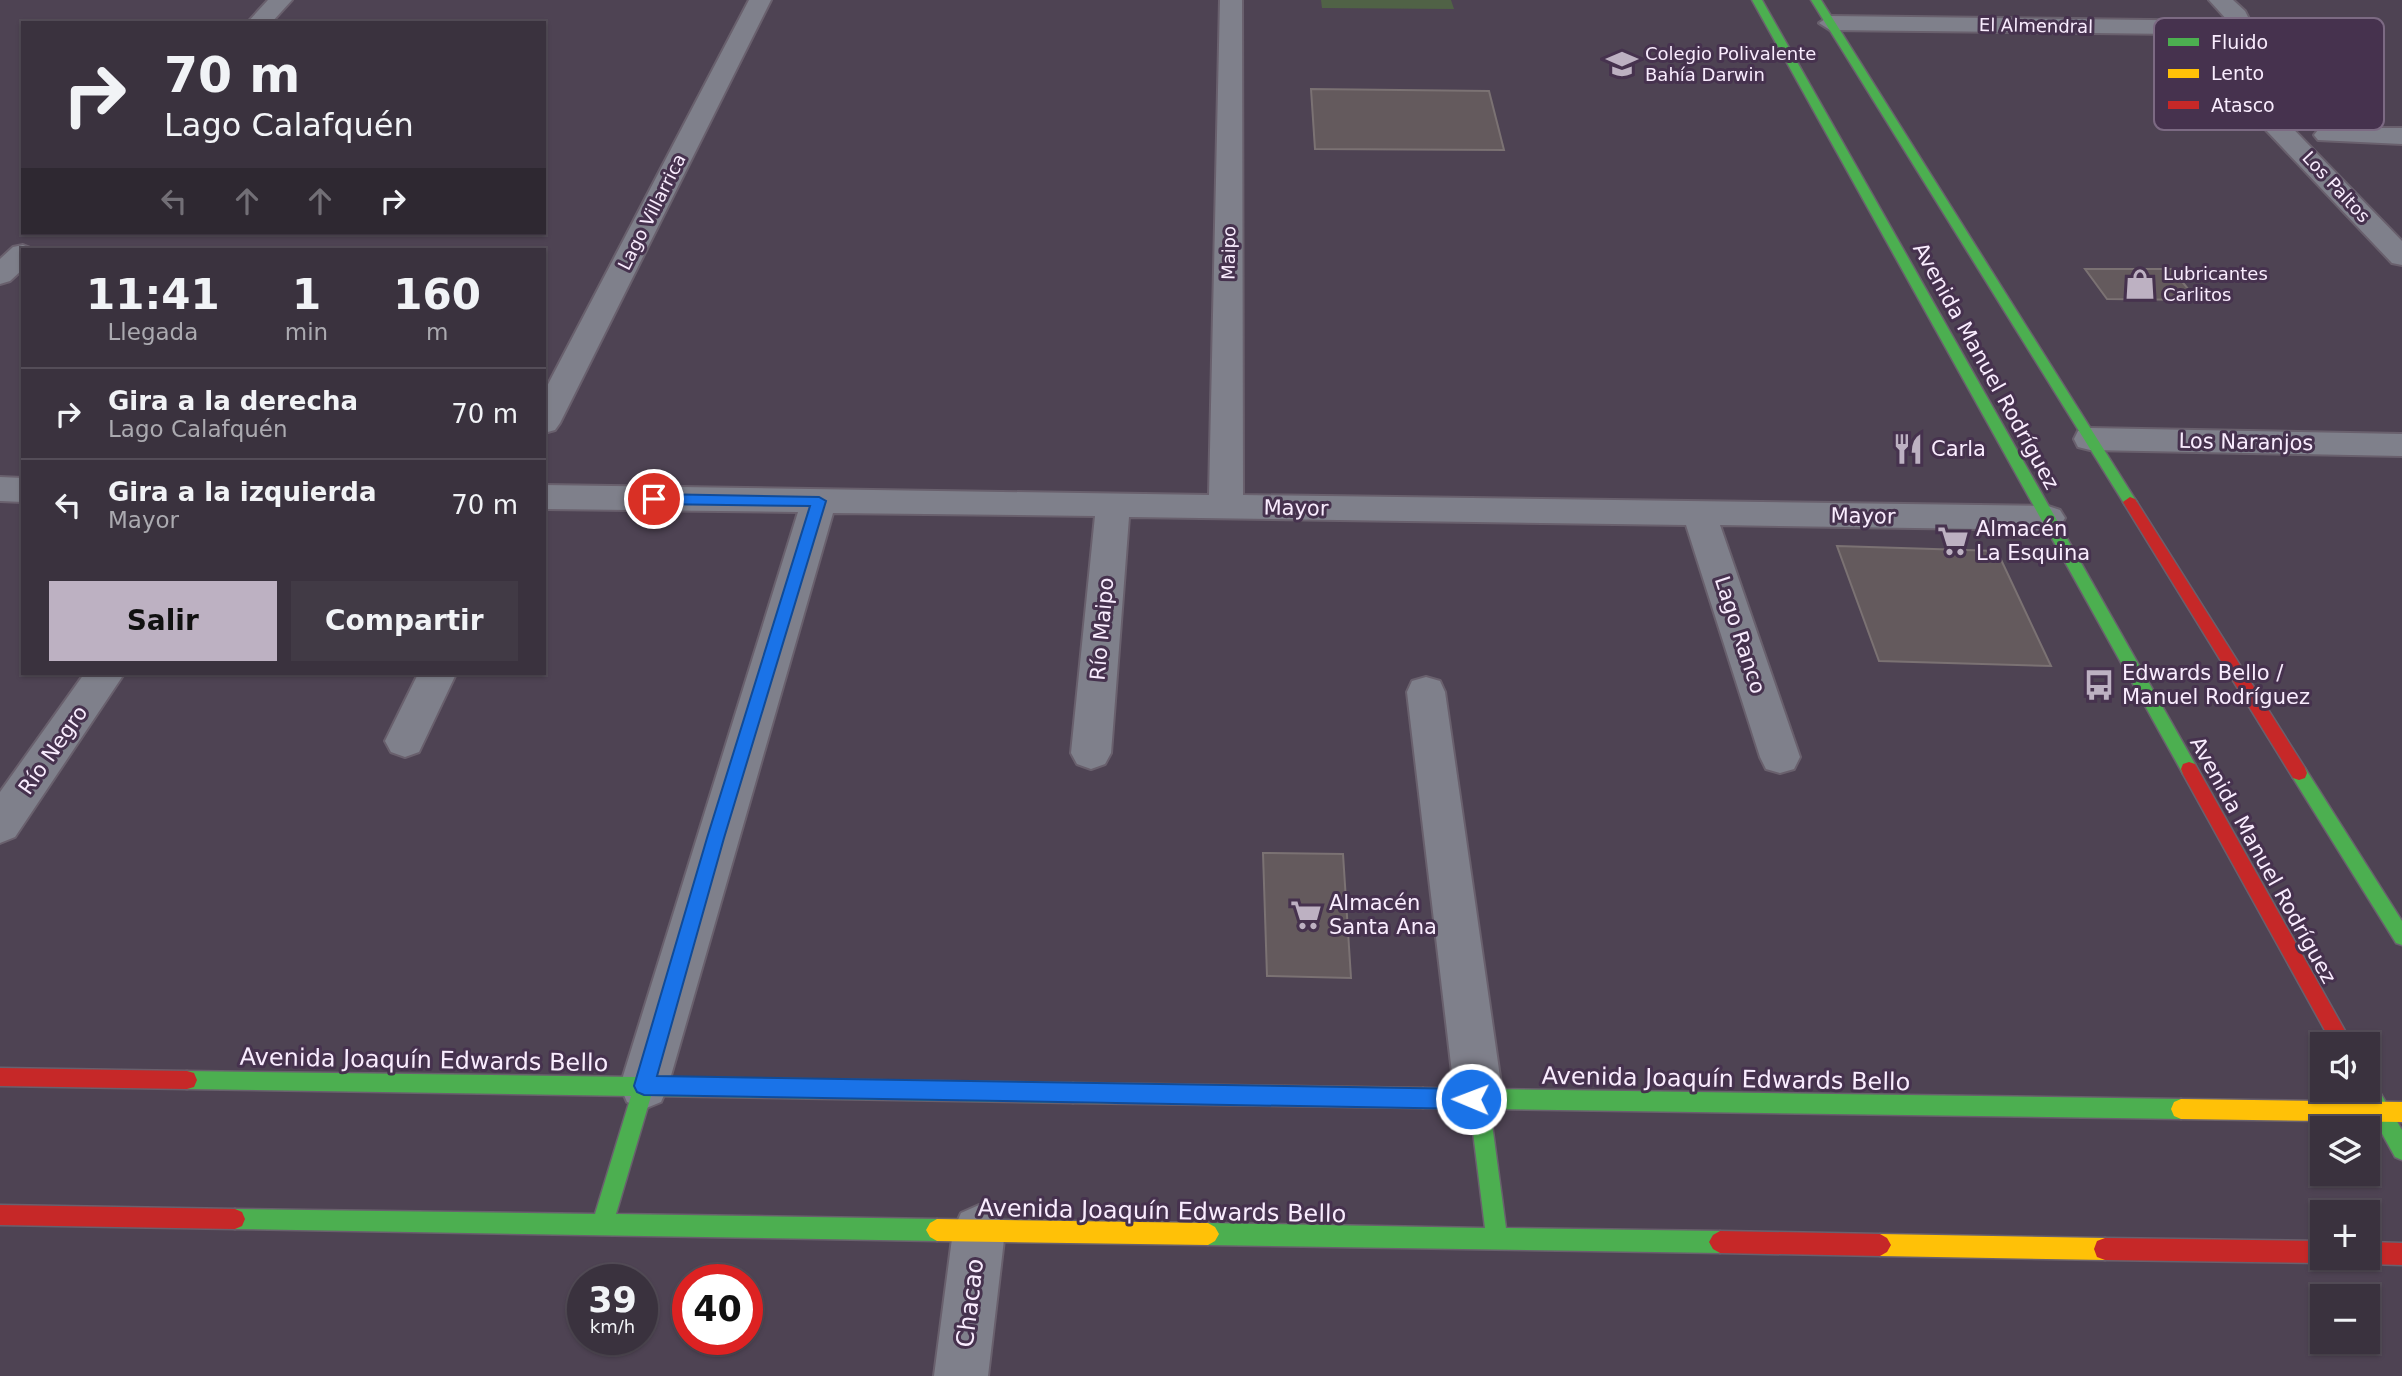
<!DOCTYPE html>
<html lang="es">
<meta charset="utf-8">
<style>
body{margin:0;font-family:"DejaVu Sans",sans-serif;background:#413a45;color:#f1f3f6;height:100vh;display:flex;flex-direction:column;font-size:26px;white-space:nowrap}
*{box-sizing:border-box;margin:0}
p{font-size:23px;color:#abaab0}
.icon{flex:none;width:38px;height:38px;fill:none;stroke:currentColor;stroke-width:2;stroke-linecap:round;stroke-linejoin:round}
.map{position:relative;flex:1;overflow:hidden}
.drawer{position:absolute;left:21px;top:248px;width:525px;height:427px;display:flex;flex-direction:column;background:#3a323e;border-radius:0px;box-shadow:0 2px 5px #0004,0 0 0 2px #544d58}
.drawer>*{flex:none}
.top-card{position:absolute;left:21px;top:21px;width:525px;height:214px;border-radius:0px;box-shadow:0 2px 5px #0004,0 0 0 2px #544d58;background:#3a323e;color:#f1f3f6;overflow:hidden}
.fabs{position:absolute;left:2310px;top:1032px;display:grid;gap:14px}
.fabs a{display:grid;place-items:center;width:70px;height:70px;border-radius:0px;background:#3a323e;box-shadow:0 2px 5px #0004,0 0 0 2px #544d58;font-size:35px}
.speed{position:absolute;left:567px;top:1264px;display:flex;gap:14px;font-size:35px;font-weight:700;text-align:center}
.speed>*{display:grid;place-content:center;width:91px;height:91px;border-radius:50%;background:#3a323e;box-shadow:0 2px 5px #0004,0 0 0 2px #544d58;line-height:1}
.speed small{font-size:18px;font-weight:400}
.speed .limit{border:10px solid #d22;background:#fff;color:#111}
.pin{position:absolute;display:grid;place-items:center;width:60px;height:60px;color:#fff;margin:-30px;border:4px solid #fff;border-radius:50%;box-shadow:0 2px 7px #0007}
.me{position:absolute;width:77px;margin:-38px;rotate:271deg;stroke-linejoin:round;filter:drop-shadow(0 0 5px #0008)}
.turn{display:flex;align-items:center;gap:24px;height:147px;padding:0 28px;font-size:32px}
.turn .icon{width:91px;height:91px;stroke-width:2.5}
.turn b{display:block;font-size:49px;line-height:60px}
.lanes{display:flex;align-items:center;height:66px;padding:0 28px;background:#0003;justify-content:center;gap:35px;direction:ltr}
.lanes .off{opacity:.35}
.eta{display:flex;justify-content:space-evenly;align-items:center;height:119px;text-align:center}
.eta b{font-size:42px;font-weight:700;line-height:49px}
.cta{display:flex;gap:14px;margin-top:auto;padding:14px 28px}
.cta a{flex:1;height:80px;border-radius:0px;background:#bdb1c2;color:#111;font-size:28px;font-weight:700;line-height:80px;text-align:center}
.cta a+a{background:#413a45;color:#f1f3f6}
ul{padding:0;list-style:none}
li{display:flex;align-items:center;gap:21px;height:91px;padding:0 28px;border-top:2px solid #544d58}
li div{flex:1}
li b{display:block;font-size:26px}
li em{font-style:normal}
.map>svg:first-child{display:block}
</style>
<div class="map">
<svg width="2402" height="1376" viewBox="0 0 2402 1376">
<rect width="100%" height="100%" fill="#4e4353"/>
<path fill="#506246" d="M1321 0H1451L1454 9 1322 8Z"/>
<path fill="#645a5d" stroke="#7b7273" stroke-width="2" d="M1311 89 1489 91 1504 150 1315 149Z
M2085 269H2172L2197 300 2107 299Z
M1837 546 1997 551 2051 666 1879 661Z
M1263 853 1343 854 1351 978 1267 976Z"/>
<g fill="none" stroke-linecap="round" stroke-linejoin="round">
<defs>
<path id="street" d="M268 0H292L271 23H247Z
M749 0H771L560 423 555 430 544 433V392Z
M1220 0H1242L1243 495 2048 506 2060 510 2065 518 2060 526 2048 530 1720 525 1800 757 1794 769 1780 773 1766 769 1760 757 1686 525 1129 517 1111 753 1105 764 1091 769 1077 764 1071 753 1095 516 833 513 668 1086 661 1102 644 1109 627 1102 620 1086 798 512 544 509V485L1209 495Z
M2209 0H2233L2245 11 2252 25 2360 128H2402V144L2318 140 2314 135 2318 130 2331 127 2236 35 2201 34 2402 241V265L2392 263 2175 34 1830 30 1819 23 1830 16 2228 21Z
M23 245 35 250H23V269L10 281 0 284V259L13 247Z
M2090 428 2402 434V456L2090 450 2078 447 2074 439 2078 431Z
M0 477 23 478V502L0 501Z
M84 674H124L15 837 0 843V792Z
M418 674H456L419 752 405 757 391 752 385 741Z
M1426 677 1440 681 1445 692 1503 1098 1496 1115 1479 1122 1462 1115 1455 1098 1407 692 1412 681Z
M979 1205 997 1213 1005 1231 988 1376H934L953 1231 961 1213Z"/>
<path id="fast" d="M1752 0H1762L2195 764 2197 769 2195 774 2189 776 2183 774Z
M1811 0H1821L2135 499 2137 502 2135 505H2125Z
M2299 766 2305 768 2402 921V945L2396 943 2293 778 2291 773 2293 768Z
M187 1071 1073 1083 1080 1086 1083 1093 1080 1100 1073 1103 651 1096 616 1214 937 1219 944 1223 948 1230 944 1237 937 1241 235 1229 228 1226 225 1219 228 1212 235 1209 595 1214 631 1096 187 1089 180 1087 177 1080 180 1073Z
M2370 1084 2377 1087 2402 1130V1160L2395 1157 2360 1094 2362 1090H2368Z
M1423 1088 2181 1099 2188 1102 2191 1109 2188 1116 2181 1119 1490 1109 1506 1228 1720 1231 1727 1235 1731 1242 1727 1249 1720 1253 1208 1245 1201 1241 1197 1234 1201 1227 1208 1223 1485 1228 1470 1108H1423L1416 1105 1413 1098 1416 1091Z"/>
<path id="slow" d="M1073 1083 1423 1088 1430 1091 1433 1098 1430 1105 1423 1108 1073 1103 1066 1100 1063 1093 1066 1086Z
M2181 1099 2402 1102V1122L2181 1119 2174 1116 2171 1109 2174 1102Z
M937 1219 1208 1223 1215 1227 1219 1234 1215 1241 1208 1245 937 1241 930 1237 926 1230 930 1223Z
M1880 1234 2105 1238 2113 1241 2116 1249 2113 1257 2105 1260 1880 1256 1873 1252 1869 1245 1873 1238Z"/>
<path id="jam" d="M2130 497 2135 499 2305 768 2307 773 2305 778 2299 780 2293 778 2123 502Z
M2189 762 2195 764 2353 1045H2333L2183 774 2181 769 2183 764Z
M0 1068 187 1071 194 1073 197 1080 194 1087 187 1089 0 1086Z
M0 1205 235 1209 242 1212 245 1219 242 1226 235 1229 0 1225Z
M1720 1231 1880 1234 1887 1238 1891 1245 1887 1252 1880 1256 1720 1253 1713 1249 1709 1242 1713 1235Z
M2105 1238 2322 1241V1258H2330L2322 1263 2105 1260 2097 1257 2094 1249 2097 1241Z
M2368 1242 2402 1243V1265L2368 1264 2360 1261V1258H2368Z"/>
</defs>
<use href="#street" stroke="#69606d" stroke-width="4"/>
<use href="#fast" stroke="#69606d" stroke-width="3"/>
<use href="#slow" stroke="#69606d" stroke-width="3"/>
<use href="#jam" stroke="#69606d" stroke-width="3"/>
<use href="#street" fill="#7f808b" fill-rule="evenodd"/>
<use href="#fast" fill="#4caf50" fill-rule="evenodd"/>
<use href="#slow" fill="#ffc107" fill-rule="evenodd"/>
<use href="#jam" fill="#c62828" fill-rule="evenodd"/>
</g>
<path fill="#1a73e8" stroke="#114b97" stroke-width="2" d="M654 494 819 497 826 501 724 838 657 1076 1471 1089 1478 1092 1481 1099 1478 1106 1471 1109 644 1095 637 1092 634 1086 707 838 810 506 654 504 647 499Z"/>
<defs>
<symbol id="school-bare" viewBox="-9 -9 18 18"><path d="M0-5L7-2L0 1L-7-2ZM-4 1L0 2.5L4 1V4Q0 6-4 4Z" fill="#bdb1c2" stroke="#46324e" stroke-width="2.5" paint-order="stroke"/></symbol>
<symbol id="shop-bare" viewBox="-9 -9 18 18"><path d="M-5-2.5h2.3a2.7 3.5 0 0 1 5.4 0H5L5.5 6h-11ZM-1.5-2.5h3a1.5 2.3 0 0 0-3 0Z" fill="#bdb1c2" stroke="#46324e" stroke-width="2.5" paint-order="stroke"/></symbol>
<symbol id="restaurant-bare" viewBox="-9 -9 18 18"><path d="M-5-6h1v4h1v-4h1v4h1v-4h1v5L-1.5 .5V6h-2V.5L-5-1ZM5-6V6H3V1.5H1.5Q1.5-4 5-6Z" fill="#bdb1c2" stroke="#46324e" stroke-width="2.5" paint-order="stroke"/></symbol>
<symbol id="supermarket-bare" viewBox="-9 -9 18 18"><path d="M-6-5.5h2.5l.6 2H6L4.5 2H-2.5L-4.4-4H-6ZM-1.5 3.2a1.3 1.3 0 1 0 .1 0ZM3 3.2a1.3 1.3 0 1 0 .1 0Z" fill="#bdb1c2" stroke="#46324e" stroke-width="2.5" paint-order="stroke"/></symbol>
<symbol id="bus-bare" viewBox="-9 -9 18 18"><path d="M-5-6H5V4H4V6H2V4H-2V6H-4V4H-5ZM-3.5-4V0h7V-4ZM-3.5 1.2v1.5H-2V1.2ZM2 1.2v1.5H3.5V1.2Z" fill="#bdb1c2" stroke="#46324e" stroke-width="2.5" paint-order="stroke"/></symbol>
</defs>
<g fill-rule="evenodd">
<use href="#school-bare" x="1600" y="42" width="44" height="44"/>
<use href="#shop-bare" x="2118" y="262" width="44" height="44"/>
<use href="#restaurant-bare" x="1886" y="427" width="44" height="44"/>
<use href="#supermarket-bare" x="1931" y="519" width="44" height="44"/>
<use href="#bus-bare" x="2077" y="663" width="44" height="44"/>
<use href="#supermarket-bare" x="1284" y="893" width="44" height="44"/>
</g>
<g text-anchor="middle" stroke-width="6" stroke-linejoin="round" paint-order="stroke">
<g font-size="18" fill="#f9ecfe" stroke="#46324e">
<text transform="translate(2036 26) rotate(1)" y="6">El Almendral</text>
<text transform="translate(2336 187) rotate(47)" y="6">Los Paltos</text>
<text transform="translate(652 212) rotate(-63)" y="6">Lago Villarrica</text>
<text transform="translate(1229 253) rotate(-89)" y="6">Maipo</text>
</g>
<g font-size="18" fill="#f9ecfe" stroke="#46324e" text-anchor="start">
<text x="1645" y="60">Colegio Polivalente<tspan x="1645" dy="21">Bahía Darwin</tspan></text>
<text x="2163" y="280">Lubricantes<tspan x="2163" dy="21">Carlitos</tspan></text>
</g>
<g font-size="21" fill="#f9ecfe" stroke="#46324e">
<text transform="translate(1986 366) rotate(61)" y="7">Avenida Manuel Rodríguez</text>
<text transform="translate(2246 442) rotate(1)" y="7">Los Naranjos</text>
<text transform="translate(1296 508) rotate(1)" y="7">Mayor</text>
<text transform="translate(1863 516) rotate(1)" y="7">Mayor</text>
<text transform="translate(1102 629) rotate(-85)" y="7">Río Maipo</text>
<text transform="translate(1740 635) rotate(72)" y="7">Lago Ranco</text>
<text transform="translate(53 750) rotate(-55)" y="7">Río Negro</text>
<text transform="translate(2263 860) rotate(61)" y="7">Avenida Manuel Rodríguez</text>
</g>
<g font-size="21" fill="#f9ecfe" stroke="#46324e" text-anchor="start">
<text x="1931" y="456">Carla</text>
<text x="1976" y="536">Almacén<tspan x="1976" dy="24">La Esquina</tspan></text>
<text x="2122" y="680">Edwards Bello /<tspan x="2122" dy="24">Manuel Rodríguez</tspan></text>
<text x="1329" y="910">Almacén<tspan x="1329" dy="24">Santa Ana</tspan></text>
</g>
<g font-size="24" fill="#f9ecfe" stroke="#46324e">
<text transform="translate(424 1060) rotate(1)" y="8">Avenida Joaquín Edwards Bello</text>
<text transform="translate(1726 1079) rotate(1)" y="8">Avenida Joaquín Edwards Bello</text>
<text transform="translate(1162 1211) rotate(1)" y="8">Avenida Joaquín Edwards Bello</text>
<text transform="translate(970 1303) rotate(-83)" y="8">Chacao</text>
</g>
</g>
<rect x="2154" y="18" width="230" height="112" rx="10" fill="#46324e" stroke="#7c6a83" stroke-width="2"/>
<rect x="2168" y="38" width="31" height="8" fill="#4caf50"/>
<rect x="2168" y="69" width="31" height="9" fill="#ffc107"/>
<rect x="2168" y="101" width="31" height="8" fill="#c62828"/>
<g font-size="19" fill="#f9ecfe">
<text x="2211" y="49">Fluido</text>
<text x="2211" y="80">Lento</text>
<text x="2211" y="112">Atasco</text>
</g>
</svg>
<div class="fabs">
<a><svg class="icon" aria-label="sound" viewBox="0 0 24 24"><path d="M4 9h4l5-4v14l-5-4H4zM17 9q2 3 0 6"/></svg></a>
<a><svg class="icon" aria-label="layers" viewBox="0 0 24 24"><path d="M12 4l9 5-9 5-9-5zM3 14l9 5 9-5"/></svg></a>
<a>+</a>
<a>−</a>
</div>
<div class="speed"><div>39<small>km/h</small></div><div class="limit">40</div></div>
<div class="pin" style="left:654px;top:499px;background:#d93025"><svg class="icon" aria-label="arrive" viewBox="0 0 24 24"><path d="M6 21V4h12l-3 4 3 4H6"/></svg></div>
<svg class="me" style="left:1471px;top:1099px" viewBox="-20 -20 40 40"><circle r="17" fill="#1a73e8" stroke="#fff" stroke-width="3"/><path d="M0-11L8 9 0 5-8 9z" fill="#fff"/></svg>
<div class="top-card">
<div class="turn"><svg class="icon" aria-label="right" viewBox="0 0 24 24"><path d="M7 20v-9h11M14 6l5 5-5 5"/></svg><div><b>70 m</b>Lago Calafquén</div></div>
<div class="lanes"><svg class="icon off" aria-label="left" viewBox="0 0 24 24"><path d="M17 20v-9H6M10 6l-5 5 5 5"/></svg><svg class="icon off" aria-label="ahead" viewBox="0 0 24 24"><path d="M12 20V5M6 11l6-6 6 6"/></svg><svg class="icon off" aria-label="ahead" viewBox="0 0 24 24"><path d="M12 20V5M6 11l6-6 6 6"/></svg><svg class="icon" aria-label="right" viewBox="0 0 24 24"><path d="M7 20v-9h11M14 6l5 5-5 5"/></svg></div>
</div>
<section class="drawer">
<div class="eta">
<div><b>11:41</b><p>Llegada</p></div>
<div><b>1</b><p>min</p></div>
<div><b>160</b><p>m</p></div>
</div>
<ul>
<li><svg class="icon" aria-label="right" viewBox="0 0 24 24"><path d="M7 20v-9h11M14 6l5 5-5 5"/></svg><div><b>Gira a la derecha</b><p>Lago Calafquén</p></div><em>70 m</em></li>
<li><svg class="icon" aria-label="left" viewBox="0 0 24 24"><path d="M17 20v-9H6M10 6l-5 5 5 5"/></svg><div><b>Gira a la izquierda</b><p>Mayor</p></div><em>70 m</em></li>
</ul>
<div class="cta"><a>Salir</a><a>Compartir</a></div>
</section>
</div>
